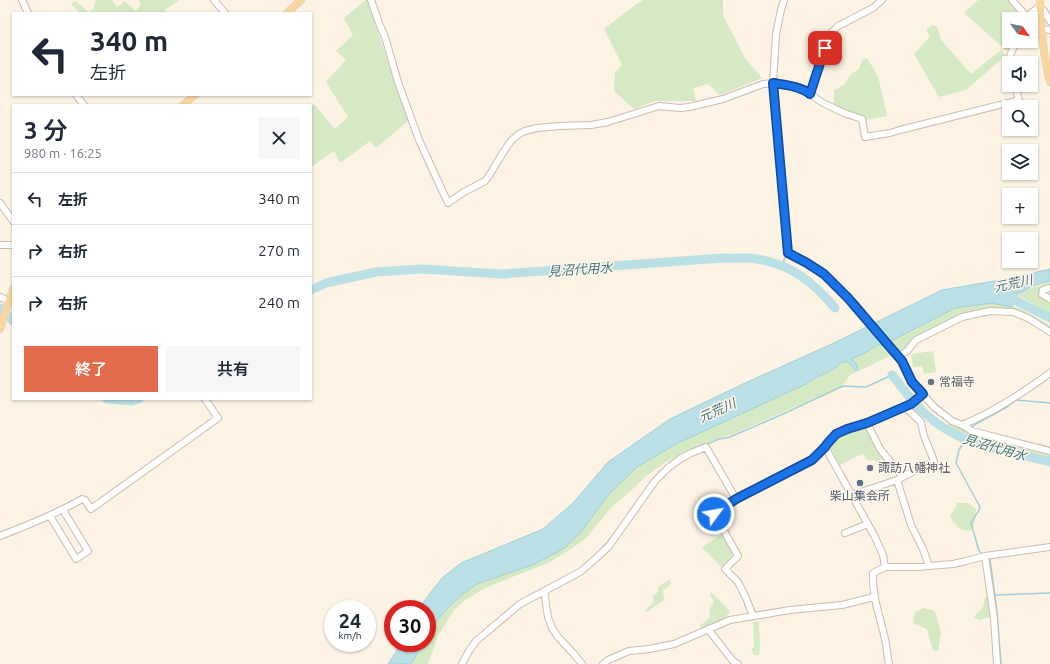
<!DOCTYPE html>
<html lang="ja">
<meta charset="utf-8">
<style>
body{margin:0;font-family:Ubuntu,"Noto Sans JP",sans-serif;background:#f6f6f7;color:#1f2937;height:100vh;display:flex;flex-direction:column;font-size:15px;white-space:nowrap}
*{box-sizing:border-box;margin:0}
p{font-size:13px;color:#747a83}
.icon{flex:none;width:22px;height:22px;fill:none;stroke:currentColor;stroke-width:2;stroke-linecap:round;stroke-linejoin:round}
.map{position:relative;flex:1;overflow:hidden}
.details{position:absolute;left:12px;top:104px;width:300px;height:296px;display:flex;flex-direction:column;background:#fff;border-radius:0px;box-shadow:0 1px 3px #0004}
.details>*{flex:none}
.hud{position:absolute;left:12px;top:12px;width:300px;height:84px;border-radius:0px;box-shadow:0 1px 3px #0004;background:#fff;color:#1f2937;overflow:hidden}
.needle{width:26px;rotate:123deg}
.buttons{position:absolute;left:1002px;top:12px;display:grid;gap:8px}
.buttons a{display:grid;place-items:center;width:36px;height:36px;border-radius:0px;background:#fff;box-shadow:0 1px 3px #0004;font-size:20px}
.speed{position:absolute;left:324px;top:600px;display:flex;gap:8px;font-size:20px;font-weight:700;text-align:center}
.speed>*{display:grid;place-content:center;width:52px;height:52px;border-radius:50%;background:#fff;box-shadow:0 1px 3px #0004;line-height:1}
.speed small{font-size:10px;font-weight:400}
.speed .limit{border:6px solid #d22;background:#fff;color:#111}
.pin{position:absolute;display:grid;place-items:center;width:34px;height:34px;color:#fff;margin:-17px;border-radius:8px;box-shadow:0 2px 6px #0006}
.me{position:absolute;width:44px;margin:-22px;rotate:58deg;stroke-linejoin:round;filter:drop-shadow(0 0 3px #0008)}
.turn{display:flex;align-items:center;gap:14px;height:84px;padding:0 12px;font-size:18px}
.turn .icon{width:52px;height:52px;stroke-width:2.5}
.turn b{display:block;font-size:28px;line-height:34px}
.round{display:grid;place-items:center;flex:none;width:42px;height:42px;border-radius:0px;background:#f6f6f7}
.overview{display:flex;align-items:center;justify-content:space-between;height:68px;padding:0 12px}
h1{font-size:24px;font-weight:600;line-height:30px}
.primary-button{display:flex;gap:8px;margin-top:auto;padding:8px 12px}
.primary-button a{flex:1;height:46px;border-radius:0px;background:#e36c4d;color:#fff;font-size:16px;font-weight:600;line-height:46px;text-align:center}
.primary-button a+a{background:#f6f6f7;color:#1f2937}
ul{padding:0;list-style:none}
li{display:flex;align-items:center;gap:12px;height:52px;padding:0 12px;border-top:1px solid #e0e1e3}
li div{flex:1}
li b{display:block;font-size:15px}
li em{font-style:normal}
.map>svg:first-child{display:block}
</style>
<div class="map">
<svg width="1050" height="664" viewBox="0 0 1050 664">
<rect width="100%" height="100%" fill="#fcf3e5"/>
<path fill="#d4e9c4" d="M99 0H112L117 7 125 1 136 11 141 4 138 0H179L165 10 167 13H80L71 4 75 1 89 12 94 8 95 1Z
M366 0H367L408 121 376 148 370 141 340 163 334 151 311 167V106L314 104 335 129 348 117 326 82 346 60 336 51 353 35 344 18Z
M643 0H723V15L745 58 762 78 720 95 708 84 693 88 696 101H655L634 109 614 91 615 73 622 65 604 29 631 8Z
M978 0H1014L1016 11 1024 19H1009V41H1013L1007 51 964 13Z
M932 25 937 27 942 41 971 74 1001 50 1006 55 966 90 939 97 914 54 930 37 926 30Z
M867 58 878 76 887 116 864 120 834 104V90L844 85 851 74 859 69 862 60Z
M1050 282V287L1042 289 1050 300V314L1021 297 1017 296 1016 293Z
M992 303 1019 308 1050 325V330L1014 311 962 316 910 344 900 351 850 375 842 386 731 435 722 437 684 452 663 464 646 476 634 488 612 507 586 538 574 547 548 563 485 588 464 601 454 610 438 636 428 664H411L423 643H427V636L433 625 463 594 477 584 535 564 566 547 581 532 609 494 637 467 676 444 806 384C816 375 833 373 842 362L848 361 855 371V362L851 359 863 354 878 345H882L891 341 955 308Z
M933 351 936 372 924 374 922 366 913 367 911 354Z
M919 401 928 411 946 425 950 423 978 436 1050 453V459L970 439 957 433 935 420 918 402Z
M865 425 876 445 875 446 880 451 886 461 883 465 874 460 870 461 866 459 863 454V453L840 465 829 445C841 432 849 431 865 425Z
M957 503H968L976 509 975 522 971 531C960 531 955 525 950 516L955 509Z
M722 534 733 552 732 556 722 568 702 547Z
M670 579 671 584 663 591 664 600 645 613 646 610 653 602V596L658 592V587Z
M711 592 730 611 725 618 701 629 700 626 710 617 709 611 714 601 710 595Z
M988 595 990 615V617L979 620 974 617C979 609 986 610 984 598Z
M924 608 935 611 941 633 938 651H933L927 629 913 623 915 612Z
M753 622H759L760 646 759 655H754L751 649 754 647Z"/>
<path fill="#bae0e5" stroke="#a0cfd7" d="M1050 269V281L1032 286 1022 292 1016 293 1017 296 1012 307 992 303 955 308 891 341 882 345H878L863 354 851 359 856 363 858 369 856 371 848 362H842C833 373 816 375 806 384L676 444 637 467 609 494 581 532 566 547 535 564 477 584 463 594 450 606 433 625 427 636V609H418L442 578 461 563 543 529 573 503 608 462 670 419 743 384 836 342 942 290 1012 278Z
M401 643H423L411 664H388L396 652Z"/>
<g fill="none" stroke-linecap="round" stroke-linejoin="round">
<path stroke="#a0cfd7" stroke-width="1.5" d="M776 81 778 57
M777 85 779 117
M782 266 786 254
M972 428 974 425 1007 407 1016 400 1050 403
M970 432 959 450 956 463 980 507C978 515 974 516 971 523L979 551 983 554
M705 445 719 439 730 437 783 414 843 386 866 387 892 375
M668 464 676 458
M659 472 665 467
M603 547 611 538
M988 557 990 559 997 612 1001 664
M995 595 1050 593
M501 616 518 602"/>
<path stroke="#bae0e5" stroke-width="5" d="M502 274 723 258C734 259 746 257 757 259 792 265 813 282 835 308"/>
<path stroke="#bae0e5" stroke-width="9" d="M311 290 326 283 376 272 422 269 502 274 723 258C734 259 746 257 757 259 792 265 813 282 835 308
M1005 295 1050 318
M0 308 13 321
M892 375C902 387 911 400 922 411 938 426 957 437 977 444L1050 462
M107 399 132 401 139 399"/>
<defs>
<path id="minor" d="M22 0 28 13
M214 0 225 13
M371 0 379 23 385 37 398 82 419 140 448 203 464 192 485 181 489 176 502 154 511 141 519 134 525 131 537 128 560 126 591 125 608 122 659 106 680 108 689 107 723 99 763 84 773 83 789 85 807 92 823 103 844 113 862 119 865 137 890 133 900 130 1019 100 1015 85
M784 0 781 10 776 34 773 83 788 253 807 263 824 274 856 305 902 361 912 382 934 407 952 421 962 425 972 431 1050 451
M1012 0 1029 19
M1027 17 1037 8H1040L1044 11 1050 21
M1031 21 1042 29 1050 30
M1010 63C1009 54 1013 48 1018 41
M810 94 831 33 838 26 873 8 882 0
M76 95 84 105
M0 203 13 221
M0 245H13
M1050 288 1043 290 1042 294 1050 299
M0 297 9 301
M898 356 907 351 916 340 962 317 990 311 1013 312 1028 318 1050 332
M867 423 880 449 903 477
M962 425C994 412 1022 393 1050 373
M825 447 875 537 883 555 885 567 873 573C872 597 880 616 885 639 887 647 887 656 889 664
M897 480 911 525 923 549 929 566
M852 495 897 480 934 461 924 436 921 422 905 407
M50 516 76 559 88 551 63 510
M845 533 868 524
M0 536C28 525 56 514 82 499L85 500 91 509 218 418 205 399
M985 556 994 618 997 664
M885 567H917L953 564 966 561 985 556 1050 547
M544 591 548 617 552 628 558 637 573 653 582 664
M753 616 746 598 738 582 725 569 738 556 714 513 736 499 812 459 825 447 827 444 836 434 911 405 923 394
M708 629 733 661 738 664
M462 664 469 651 476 641 520 604 580 572 593 561 609 546 655 481 668 468 680 459 691 453 706 447 736 499
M603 664 608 660 629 651 649 649 674 644 730 620 790 610 842 605 874 597"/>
<path id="major" d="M1040 0C1041 27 1043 56 1050 82
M287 13 301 0
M183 105 195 95
M0 329 13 289"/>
</defs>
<use href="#minor" stroke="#cdbaac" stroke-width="8"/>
<use href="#major" stroke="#d8d1cd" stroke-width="8"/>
<use href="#minor" stroke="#fff" stroke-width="6"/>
<use href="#major" stroke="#f9d69f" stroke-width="7"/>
</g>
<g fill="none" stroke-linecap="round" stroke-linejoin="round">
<defs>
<path id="route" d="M714 514 736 499 812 460 825 447 827 444 836 434 847 429 867 423 911 404 923 394 912 382 902 361 848 298 824 274 807 263 788 253 773 83C785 85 800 86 810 94L825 48"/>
</defs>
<use href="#route" stroke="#114b97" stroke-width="10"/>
<use href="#route" stroke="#1a73e8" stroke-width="7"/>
</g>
<g fill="#6b7280" stroke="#fff7eb" stroke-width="1.5">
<circle cx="931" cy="382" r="4"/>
<circle cx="870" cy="468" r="4"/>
</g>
<circle fill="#5c6f8a" stroke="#fff7eb" stroke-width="1.5" cx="860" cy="483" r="4"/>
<g text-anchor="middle" stroke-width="3" stroke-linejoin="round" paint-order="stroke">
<g font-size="12" fill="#5b616d" stroke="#fff7eb" text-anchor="start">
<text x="939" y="386">常福寺</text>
<text x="878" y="472">諏訪八幡神社</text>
</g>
<g font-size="12" fill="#4e5e75" stroke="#fff7eb">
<text x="860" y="500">柴山集会所</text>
</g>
<g font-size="13" font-style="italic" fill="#427780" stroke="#fff7eb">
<text transform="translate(580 269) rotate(-4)" y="5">見沼代用水</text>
<text transform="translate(1013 283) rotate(-12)" y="5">元荒川</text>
<text transform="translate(717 410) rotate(-24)" y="5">元荒川</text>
<text transform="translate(995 447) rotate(16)" y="5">見沼代用水</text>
</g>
</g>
</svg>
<div class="buttons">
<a><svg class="needle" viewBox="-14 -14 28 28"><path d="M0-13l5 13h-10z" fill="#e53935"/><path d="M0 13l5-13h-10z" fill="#747a83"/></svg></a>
<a><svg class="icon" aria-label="sound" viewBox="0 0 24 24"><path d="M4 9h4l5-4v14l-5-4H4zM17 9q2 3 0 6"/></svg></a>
<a><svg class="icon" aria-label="search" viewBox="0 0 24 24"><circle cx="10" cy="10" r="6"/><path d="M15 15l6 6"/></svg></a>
<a><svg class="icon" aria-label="layers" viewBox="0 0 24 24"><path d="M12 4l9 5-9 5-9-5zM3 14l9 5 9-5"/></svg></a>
<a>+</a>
<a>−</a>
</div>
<div class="speed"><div>24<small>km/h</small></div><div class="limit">30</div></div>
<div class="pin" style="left:825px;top:48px;background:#d93025"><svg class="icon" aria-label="arrive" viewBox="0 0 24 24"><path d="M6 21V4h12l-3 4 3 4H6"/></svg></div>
<svg class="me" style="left:714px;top:514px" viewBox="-20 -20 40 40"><circle r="17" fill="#1a73e8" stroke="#fff" stroke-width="3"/><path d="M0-11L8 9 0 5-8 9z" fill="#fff"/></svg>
<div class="hud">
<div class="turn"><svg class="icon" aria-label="left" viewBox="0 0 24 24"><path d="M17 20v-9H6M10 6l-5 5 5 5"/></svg><div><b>340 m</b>左折</div></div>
</div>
<section class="details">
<div class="overview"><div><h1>3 分</h1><p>980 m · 16:25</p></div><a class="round"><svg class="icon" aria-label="close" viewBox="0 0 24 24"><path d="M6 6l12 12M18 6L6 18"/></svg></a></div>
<ul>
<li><svg class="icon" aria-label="left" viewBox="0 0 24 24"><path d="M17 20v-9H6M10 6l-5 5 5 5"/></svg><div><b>左折</b></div><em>340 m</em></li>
<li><svg class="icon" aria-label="right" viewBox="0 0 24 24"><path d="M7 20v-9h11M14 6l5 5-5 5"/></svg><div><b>右折</b></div><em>270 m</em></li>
<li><svg class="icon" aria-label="right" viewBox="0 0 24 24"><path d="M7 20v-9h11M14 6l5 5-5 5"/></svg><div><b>右折</b></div><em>240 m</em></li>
</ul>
<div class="primary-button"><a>終了</a><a>共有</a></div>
</section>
</div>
